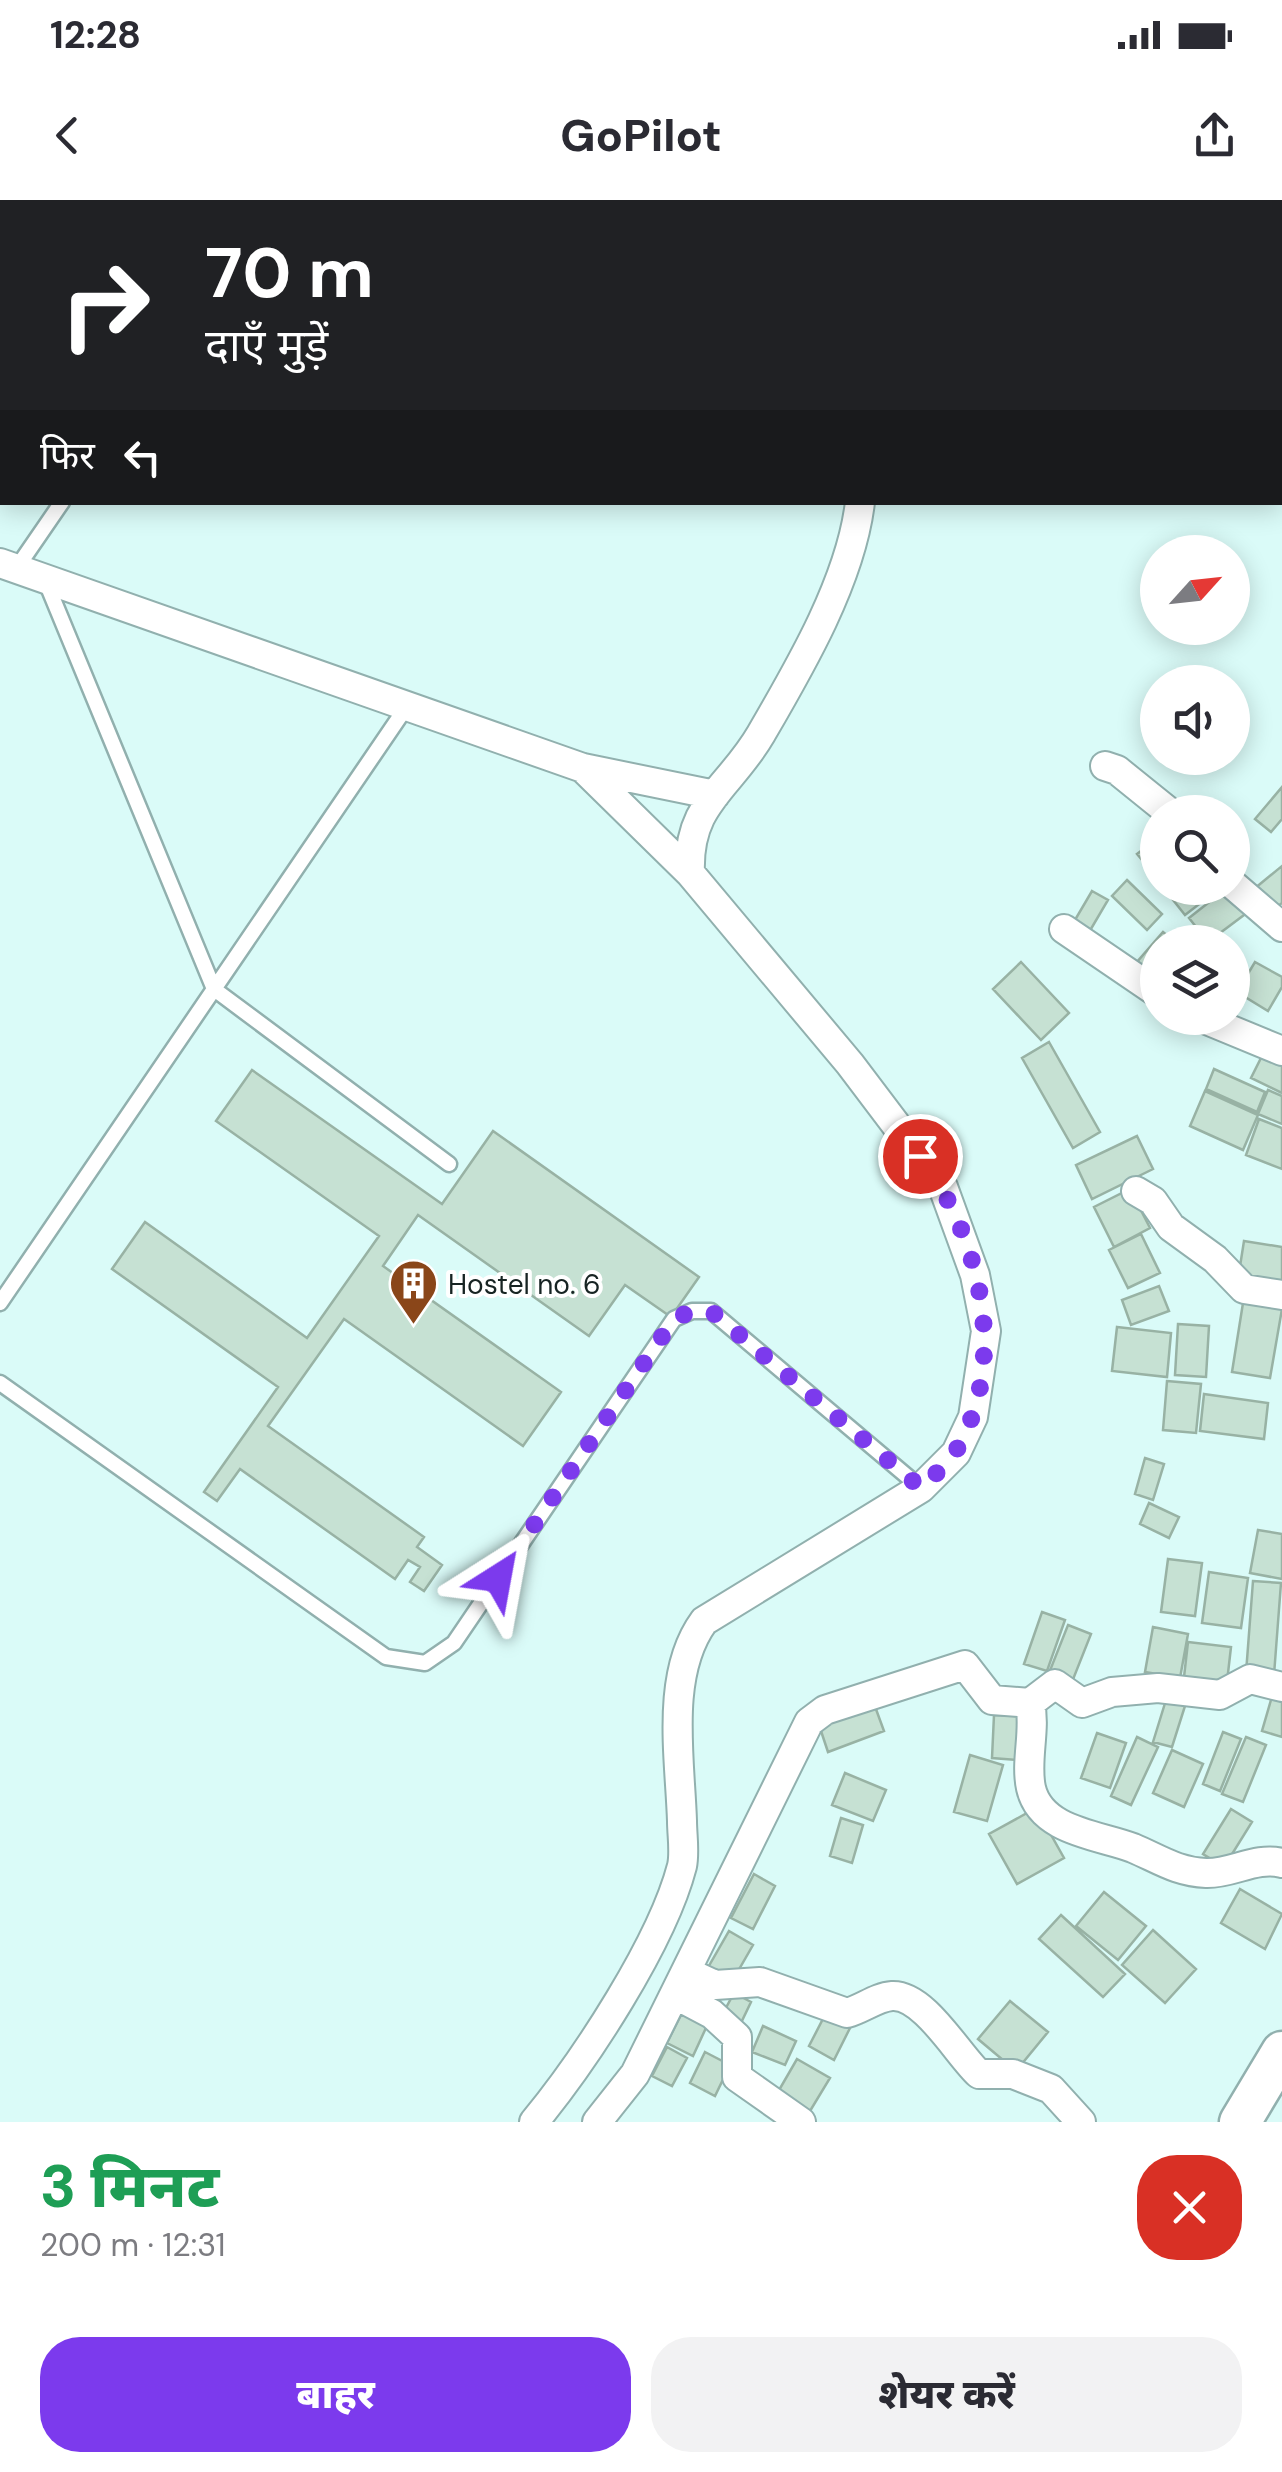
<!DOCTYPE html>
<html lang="hi">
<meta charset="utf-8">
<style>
body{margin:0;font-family:"DM Sans","Noto Sans Devanagari",sans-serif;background:#f2f2f3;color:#2b2b33;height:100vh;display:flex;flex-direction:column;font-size:38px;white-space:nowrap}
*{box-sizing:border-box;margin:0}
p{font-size:32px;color:#7c7c81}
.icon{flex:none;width:55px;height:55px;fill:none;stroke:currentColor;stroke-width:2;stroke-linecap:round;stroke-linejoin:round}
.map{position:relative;height:1922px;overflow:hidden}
.sheet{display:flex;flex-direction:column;background:#fff;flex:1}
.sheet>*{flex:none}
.guide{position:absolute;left:0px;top:0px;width:1282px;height:305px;box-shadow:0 5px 25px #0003;background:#202124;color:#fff;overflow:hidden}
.needle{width:65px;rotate:63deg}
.controls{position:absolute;left:1140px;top:335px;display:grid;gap:20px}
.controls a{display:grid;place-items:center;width:110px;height:110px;border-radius:50%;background:#fff;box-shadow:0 5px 25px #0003;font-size:50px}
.pin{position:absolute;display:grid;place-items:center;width:85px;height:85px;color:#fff;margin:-42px;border:5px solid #fff;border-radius:50%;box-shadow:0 2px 10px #0007}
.me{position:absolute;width:110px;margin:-55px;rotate:34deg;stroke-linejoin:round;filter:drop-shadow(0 0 8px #0008)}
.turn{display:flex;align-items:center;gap:35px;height:210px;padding:0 40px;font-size:45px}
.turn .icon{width:130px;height:130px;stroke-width:2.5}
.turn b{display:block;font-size:70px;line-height:85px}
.then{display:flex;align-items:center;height:95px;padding:0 40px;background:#0003;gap:20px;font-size:38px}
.round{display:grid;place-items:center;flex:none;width:105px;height:105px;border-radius:40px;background:#f2f2f3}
.overview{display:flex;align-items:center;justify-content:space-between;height:170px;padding:0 40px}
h1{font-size:60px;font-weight:800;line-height:75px;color:#1e9e55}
.action{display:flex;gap:20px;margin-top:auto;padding:20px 40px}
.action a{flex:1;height:115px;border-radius:40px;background:#7c3aed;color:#fff;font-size:40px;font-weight:800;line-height:115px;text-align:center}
.action a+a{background:#f2f2f3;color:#2b2b33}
.status{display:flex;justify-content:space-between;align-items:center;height:70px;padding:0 50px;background:#fff;direction:ltr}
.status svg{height:28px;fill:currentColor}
header{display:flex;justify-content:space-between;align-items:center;height:130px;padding:0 40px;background:#fff;font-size:45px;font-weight:800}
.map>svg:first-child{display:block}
</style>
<div class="status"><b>12:28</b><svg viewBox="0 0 49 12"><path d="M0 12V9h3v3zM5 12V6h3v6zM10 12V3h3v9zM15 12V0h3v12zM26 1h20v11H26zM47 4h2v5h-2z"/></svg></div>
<header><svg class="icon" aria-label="back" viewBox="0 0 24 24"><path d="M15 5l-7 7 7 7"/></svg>GoPilot<svg class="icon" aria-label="share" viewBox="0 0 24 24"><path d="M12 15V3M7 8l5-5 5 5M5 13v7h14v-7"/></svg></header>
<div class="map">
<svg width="1282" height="1922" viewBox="0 0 1282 1922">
<rect width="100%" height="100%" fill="#dafbf8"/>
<path fill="#c6e1d3" stroke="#98b2a4" stroke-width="2.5" d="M0 29 2 31V155L0 153Z
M1282 587V619L1271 632 1255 619Z
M1158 638V679L1137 654Z
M1282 666V703L1272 711 1254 689Z
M1127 680 1162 714 1147 730 1112 696Z
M1171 688H1220L1185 715 1166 691Z
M1227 688 1248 712 1208 742 1189 718Z
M1092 691 1108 700 1088 734 1072 725Z
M1163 732 1175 742H1158V769L1145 784 1130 770Z
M1021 762 1069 813 1041 840 993 789Z
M1255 762 1282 777V787L1268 811 1237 792Z
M1049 842 1100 932 1073 948 1022 858Z
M1263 854 1282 863V893L1251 878Z
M1214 869 1265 892 1257 912 1206 889Z
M252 870 442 1004 493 931 699 1077 671 1117 625 1085 589 1136 418 1015 383 1066 561 1192 523 1246 344 1119 268 1226 424 1337 417 1347 442 1365 424 1391 410 1382 420 1367 408 1360 395 1379 240 1269 217 1301 204 1292 278 1187 112 1069 145 1022 307 1138 379 1036 216 921Z
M1268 890 1282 896V924L1258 914Z
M1205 891 1258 915 1243 950 1190 926Z
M1259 919 1282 928V969L1246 955Z
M1137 936 1153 969 1092 999 1076 965Z
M1130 989 1150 1028 1114 1047 1094 1007Z
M1141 1034 1160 1073 1128 1088 1109 1050Z
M1244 1041 1282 1047V1086L1238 1079Z
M1159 1086 1169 1111 1131 1125 1122 1100Z
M1243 1103 1282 1109 1270 1178 1232 1172Z
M1178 1124 1209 1126 1206 1177 1175 1175Z
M1117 1127 1171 1133 1167 1177 1112 1171Z
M1167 1181 1201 1184 1196 1233 1163 1230Z
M1204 1194 1268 1203 1264 1239 1200 1231Z
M1145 1258 1164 1264 1153 1300 1135 1294Z
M1149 1303 1179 1317 1169 1338 1140 1324Z
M1258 1330 1282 1334V1379L1250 1373Z
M1168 1359 1202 1363 1195 1416 1161 1412Z
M1209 1372 1248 1378 1241 1428 1202 1423Z
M1253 1381 1281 1383 1274 1475 1246 1473Z
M1042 1412 1065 1420 1047 1471 1024 1464Z
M1068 1425 1091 1434 1070 1487 1047 1478Z
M1153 1427 1188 1434 1180 1478 1145 1472Z
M1188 1442 1231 1447 1227 1482 1184 1477Z
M1273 1493 1282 1496V1537L1262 1531Z
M1166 1500 1185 1506 1172 1547 1153 1542Z
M873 1501 884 1531 828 1552 818 1522Z
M994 1515 1019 1516 1017 1560 992 1558Z
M1223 1532 1241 1539 1220 1591 1203 1584Z
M1097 1533 1126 1543 1110 1588 1081 1578Z
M1137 1537 1158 1547 1131 1605 1111 1596Z
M1246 1537 1266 1545 1243 1602 1222 1594Z
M1172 1550 1203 1564 1184 1607 1153 1593Z
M970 1555 1003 1565 987 1621 954 1612Z
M845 1573 886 1590 873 1621 832 1605Z
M1036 1608 1064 1658 1017 1684 989 1634Z
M1231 1609 1252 1622 1224 1667 1203 1654Z
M841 1618 863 1625 852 1663 830 1656Z
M754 1674 775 1686 753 1729 731 1718Z
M1240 1689 1282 1714 1265 1749 1221 1723Z
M1104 1692 1146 1726 1118 1760 1076 1726Z
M1061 1715 1125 1774 1103 1797 1039 1739Z
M1153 1730 1196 1769 1165 1803 1122 1765Z
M729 1731 753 1745 730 1785 706 1771Z
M734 1793 751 1802 739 1827 721 1817Z
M1010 1801 1048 1832 1016 1871 978 1839Z
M686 1805 711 1817 693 1856 667 1843Z
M826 1813 851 1826 834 1860 809 1846Z
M763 1826 796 1841 785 1865 752 1852Z
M667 1847 687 1858 672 1886 652 1876Z
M705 1852 730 1865 715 1896 690 1883Z
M797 1859 830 1878 807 1916 775 1897Z"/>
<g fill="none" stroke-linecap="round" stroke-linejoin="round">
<defs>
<path id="lane" d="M271 2 273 0
M16 369 62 302
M46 382 214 789 449 964
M0 1103 405 509
M0 1183 386 1457 425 1463 454 1443 674 1119 692 1111H711L921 1288"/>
<path id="street" d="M838 0 839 2
M1280 82H1282
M1280 156 1282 160
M1280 182 1282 181
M0 363 583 568 715 595
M1105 566 1117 570 1169 612
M584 569 690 673
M1232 684 1282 727
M1064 729 1158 793
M1202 818 1282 851
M1136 991 1153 1001 1171 1027 1215 1059 1244 1089 1282 1095
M1030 1503 1055 1484 1082 1503 1112 1492 1158 1488 1220 1495 1250 1479 1282 1487
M687 1772 715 1785 760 1782 847 1813C862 1809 877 1797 892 1796 924 1794 958 1855 979 1874H1013L1051 1889 1081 1922
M676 1795 712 1814 737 1837V1877L801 1922
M534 1922C585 1860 662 1743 682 1666 685 1652 682 1635 682 1621 680 1558 665 1474 704 1421L921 1288 956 1253 973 1217 986 1131 975 1075 943 987 850 864 690 673C687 603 729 589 761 534 800 467 851 380 860 302
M597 1922 635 1874 809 1522 825 1510 965 1465 992 1500 1030 1503C1036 1530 1025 1561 1031 1588 1041 1632 1100 1635 1133 1648 1159 1659 1177 1672 1206 1673 1232 1674 1256 1656 1282 1663"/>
<path id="secondary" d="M1240 1922 1282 1852"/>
</defs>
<use href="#lane" stroke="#91b0ae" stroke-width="19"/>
<use href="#street" stroke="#91b0ae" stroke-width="32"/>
<use href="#secondary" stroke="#91b0ae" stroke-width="45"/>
<use href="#lane" stroke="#fff" stroke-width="14"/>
<use href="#street" stroke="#fff" stroke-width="28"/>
<use href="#secondary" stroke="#fff" stroke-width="40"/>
</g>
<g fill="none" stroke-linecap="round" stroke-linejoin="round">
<path stroke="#7c3aed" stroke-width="18" stroke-dasharray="0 32.4" d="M498 1378 674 1119 692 1111H711L921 1288C933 1276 949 1263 957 1249 1010 1159 979 1034 920 956"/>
</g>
<defs>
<symbol id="building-pin" viewBox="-11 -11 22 30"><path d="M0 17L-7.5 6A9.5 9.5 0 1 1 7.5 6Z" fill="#8a4619" stroke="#fff"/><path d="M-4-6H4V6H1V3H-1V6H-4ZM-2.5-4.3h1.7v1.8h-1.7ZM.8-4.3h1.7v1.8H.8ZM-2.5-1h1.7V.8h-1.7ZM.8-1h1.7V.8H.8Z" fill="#fff"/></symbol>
</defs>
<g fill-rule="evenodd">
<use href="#building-pin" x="386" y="1056" width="55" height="75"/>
</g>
<g text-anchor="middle" stroke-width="8" stroke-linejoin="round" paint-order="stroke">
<g font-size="28" fill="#172423" stroke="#fff" text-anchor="start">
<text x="448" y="1094">Hostel no. 6</text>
</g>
</g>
</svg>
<div class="controls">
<a><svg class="needle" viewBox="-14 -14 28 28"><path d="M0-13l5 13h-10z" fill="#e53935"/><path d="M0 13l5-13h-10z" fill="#7c7c81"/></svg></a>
<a><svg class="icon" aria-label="sound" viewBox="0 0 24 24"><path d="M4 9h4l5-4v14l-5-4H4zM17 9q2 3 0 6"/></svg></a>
<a><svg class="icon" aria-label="search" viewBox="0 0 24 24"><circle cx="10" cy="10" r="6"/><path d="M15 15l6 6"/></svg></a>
<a><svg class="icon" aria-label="layers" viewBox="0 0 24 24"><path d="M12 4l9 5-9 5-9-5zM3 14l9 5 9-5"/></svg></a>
</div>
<div class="pin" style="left:920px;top:956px;background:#d93025"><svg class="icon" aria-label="arrive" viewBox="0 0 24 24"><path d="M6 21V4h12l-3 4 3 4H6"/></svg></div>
<svg class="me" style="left:498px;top:1378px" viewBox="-20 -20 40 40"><path d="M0-17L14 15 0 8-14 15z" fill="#7c3aed" stroke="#fff" stroke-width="4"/></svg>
<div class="guide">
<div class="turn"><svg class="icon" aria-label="right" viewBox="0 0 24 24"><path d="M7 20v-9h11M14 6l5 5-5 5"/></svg><div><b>70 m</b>दाएँ मुड़ें</div></div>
<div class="then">फिर<svg class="icon" aria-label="left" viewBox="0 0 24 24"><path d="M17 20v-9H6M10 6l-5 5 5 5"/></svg></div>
</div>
</div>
<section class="sheet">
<div class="overview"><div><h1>3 मिनट</h1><p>200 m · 12:31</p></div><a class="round" style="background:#d93025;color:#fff"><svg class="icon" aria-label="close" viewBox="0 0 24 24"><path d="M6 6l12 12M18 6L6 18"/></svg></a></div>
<div class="action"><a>बाहर</a><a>शेयर करें</a></div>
</section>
